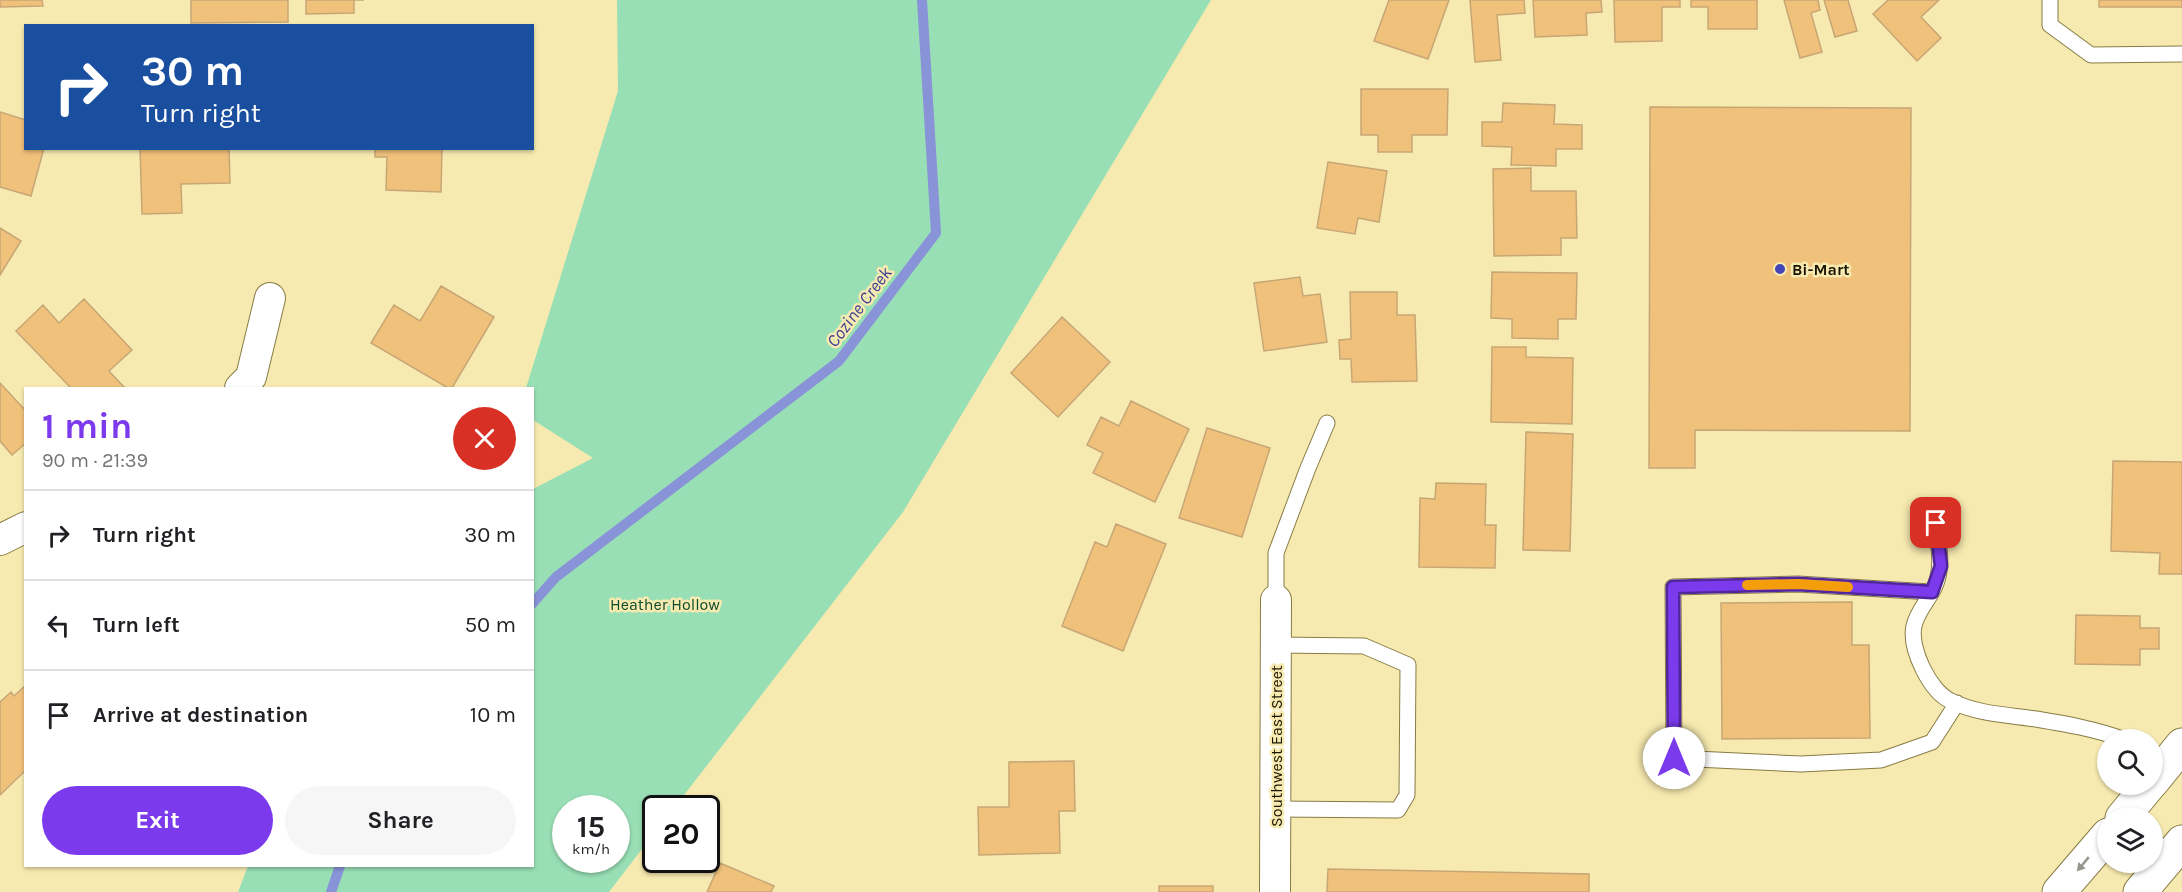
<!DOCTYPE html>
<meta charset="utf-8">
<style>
body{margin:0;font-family:Karla,sans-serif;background:#f6f6f6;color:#202124;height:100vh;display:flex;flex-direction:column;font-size:22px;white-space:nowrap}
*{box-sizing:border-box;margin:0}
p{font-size:20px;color:#757577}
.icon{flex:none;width:33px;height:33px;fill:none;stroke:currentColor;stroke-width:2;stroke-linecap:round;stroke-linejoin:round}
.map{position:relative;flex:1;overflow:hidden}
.panel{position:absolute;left:24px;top:387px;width:510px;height:480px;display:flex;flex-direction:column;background:#fff;border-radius:0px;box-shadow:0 2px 4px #0004}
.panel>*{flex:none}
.hud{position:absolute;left:24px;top:24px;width:510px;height:126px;border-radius:0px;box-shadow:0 2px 4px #0004;background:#1a4fa0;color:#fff;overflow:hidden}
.fabs{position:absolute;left:2097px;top:729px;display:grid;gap:12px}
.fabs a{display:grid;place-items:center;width:66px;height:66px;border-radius:50%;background:#fff;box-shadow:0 2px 4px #0004;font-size:30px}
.speed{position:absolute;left:552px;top:795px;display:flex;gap:12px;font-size:30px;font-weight:700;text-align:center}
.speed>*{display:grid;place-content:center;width:78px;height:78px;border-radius:50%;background:#fff;box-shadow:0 2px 4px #0004;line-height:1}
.speed small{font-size:15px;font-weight:400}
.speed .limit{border:3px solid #111;border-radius:9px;background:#fff;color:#111}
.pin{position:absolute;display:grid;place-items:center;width:51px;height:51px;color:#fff;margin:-26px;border-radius:12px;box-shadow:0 3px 9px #0006}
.me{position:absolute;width:66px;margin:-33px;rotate:0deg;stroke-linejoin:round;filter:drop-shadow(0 0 4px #0008)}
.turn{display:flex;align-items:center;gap:21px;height:126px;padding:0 18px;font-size:27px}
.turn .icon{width:78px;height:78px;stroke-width:2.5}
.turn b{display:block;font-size:42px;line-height:51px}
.round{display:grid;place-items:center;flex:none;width:63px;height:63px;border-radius:32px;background:#f6f6f6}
.summary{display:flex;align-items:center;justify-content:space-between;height:102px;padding:0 18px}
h1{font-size:36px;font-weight:700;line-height:45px;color:#7c3aed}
.primary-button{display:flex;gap:12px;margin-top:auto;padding:12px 18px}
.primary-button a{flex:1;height:69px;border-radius:36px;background:#7c3aed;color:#fff;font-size:24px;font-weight:700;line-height:69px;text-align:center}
.primary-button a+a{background:#f6f6f6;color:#202124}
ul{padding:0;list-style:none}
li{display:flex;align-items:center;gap:18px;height:90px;padding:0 18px;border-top:2px solid #e0e0e0}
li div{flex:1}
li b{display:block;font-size:22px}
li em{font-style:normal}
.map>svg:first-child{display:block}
</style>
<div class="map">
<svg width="2182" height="892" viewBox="0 0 2182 892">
<rect width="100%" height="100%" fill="#f7eab0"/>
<path fill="#99dfb5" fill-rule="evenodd" d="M617 0H1211L903 512 674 808H656L655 832 609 892H238L248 866H532L533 489 593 458 533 420 532 388H526L618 91ZM566 808H616V860H566Z"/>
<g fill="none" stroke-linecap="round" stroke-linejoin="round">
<path stroke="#8993d8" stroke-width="10" d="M532 604 556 577 839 361 936 233 922 0
M331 892 340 866"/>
</g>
<path fill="#f0c17b" stroke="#c7a676" stroke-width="1.5" d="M0 0H42L43 6 0 7Z
M191 0H288V22L191 23Z
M306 0H364H354V13L306 14Z
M1389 0H1449L1428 59 1374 41Z
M1470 0H1524L1525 13 1497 15 1501 60 1475 62Z
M1533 0H1601L1602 12 1586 13 1587 35 1535 37Z
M1614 0H1680V7H1662V41L1615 42Z
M1691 0H1757V29H1708V7H1691Z
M1784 0H1818L1820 10 1811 13 1822 52 1800 58Z
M1824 0H1848L1857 31 1835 37Z
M1888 0H1939L1921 17 1941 38 1917 61 1873 14Z
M2099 0H2182V7H2099Z
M1361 89H1448L1447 135H1412V152H1378V135H1361Z
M1503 103 1555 105 1554 124 1582 125V149H1556V166L1511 165 1512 147 1482 146V122H1502Z
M1650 107 1911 108 1910 431 1695 430V468H1649Z
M0 112 26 120V148H44L31 196 0 187Z
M140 148H229L230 183 181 184 182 213 142 214Z
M375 148H442L441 192 386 190 387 157H375Z
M1328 162 1387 171 1379 222 1358 218 1355 234 1317 228Z
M1531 168V191H1576L1577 238H1561V255L1494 256 1493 169Z
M0 228 21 241 0 275Z
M1492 272 1577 273 1576 319H1558V339L1512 338V319L1491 318Z
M1300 277 1303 296 1320 294 1327 342 1264 351 1254 283Z
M441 286 494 317 452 388H448L371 343 394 305 420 321Z
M1350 292H1397V315H1415L1417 381 1352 382 1351 359H1340L1339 340 1351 339Z
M84 299 132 350 109 371 124 387 122 388H71L16 331 43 305 59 323Z
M1062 317 1110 362 1058 417 1011 373Z
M1492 347H1526V357L1573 358 1572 424 1491 422Z
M0 383 26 411V443L12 455 0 441Z
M1131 401 1189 429 1155 502 1093 473 1103 453 1087 445 1101 417 1119 426Z
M1207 428 1270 448 1242 537 1179 518Z
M1526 432 1573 434 1570 551 1523 550Z
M2113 461 2182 462V574H2159L2160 553 2111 551Z
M1436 483 1486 484 1485 525H1496L1495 568 1419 567 1420 498 1435 499Z
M1116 524 1166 544 1123 651 1062 626 1095 542 1107 547Z
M1852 602V645H1869L1870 738 1722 739 1721 603Z
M2076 615 2140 616V628H2159V649H2140V665L2075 664Z
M26 685V770L0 795V702L11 692 14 696Z
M1074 761 1075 811H1059L1060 853 979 855 978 807H1009V762Z
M720 863 774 886 771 892H707Z
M1328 869 1589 874V892H1327Z
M1159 886H1213V892H1159Z"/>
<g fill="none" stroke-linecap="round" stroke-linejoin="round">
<defs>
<path id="lane" d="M2050 0V25L2091 55 2182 54
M1936 523C1938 544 1944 565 1935 586 1929 600 1917 611 1914 626 1909 648 1930 692 1951 701 1977 714 2008 715 2036 719 2066 724 2096 729 2125 740
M1931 592 1798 584 1673 587 1674 758 1801 764 1881 760 1932 742 1957 703
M1276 600V553L1308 468 1327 423
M1276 809 1398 810 1407 795 1408 665 1364 646 1276 645"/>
<path id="street" d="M240 388 251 377 270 298
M0 540 26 527
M1275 892 1276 600"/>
<path id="highway" d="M2152 782 2182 745
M2122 818 2150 784
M2059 892 2108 835
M2140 892 2182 842"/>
</defs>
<use href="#lane" stroke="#877b45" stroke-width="17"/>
<use href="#street" stroke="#877b45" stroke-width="32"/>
<use href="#highway" stroke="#877b45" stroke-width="35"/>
<use href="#lane" stroke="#fff" stroke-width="15"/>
<use href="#street" stroke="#fff" stroke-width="30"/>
<use href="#highway" stroke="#fff" stroke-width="33"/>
</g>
<defs><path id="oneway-solid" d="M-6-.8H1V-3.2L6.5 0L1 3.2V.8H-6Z" transform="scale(1.5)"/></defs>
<use fill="#98958d" href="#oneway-solid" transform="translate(2083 864) rotate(130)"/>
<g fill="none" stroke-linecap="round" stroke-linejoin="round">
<defs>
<path id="route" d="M1674 758 1673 587 1798 584 1932 592 1941 566 1936 523"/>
</defs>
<use href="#route" stroke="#51269a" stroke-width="15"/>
<use href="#route" stroke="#7c3aed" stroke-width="10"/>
<path stroke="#f59e0b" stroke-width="10" d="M1747 585 1798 584 1848 587"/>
</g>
<circle fill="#4443b8" stroke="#f7eab0" stroke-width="2" cx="1780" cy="269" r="6"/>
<g text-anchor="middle" stroke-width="5" stroke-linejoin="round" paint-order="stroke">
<g font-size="16" font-weight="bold" fill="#191401" stroke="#f7eab0" text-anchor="start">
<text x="1792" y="275">Bi-Mart</text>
</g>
<g font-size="16" fill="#0d4b2d" stroke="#f7eab0">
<text x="665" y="610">Heather Hollow</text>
</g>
<g font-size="16" fill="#191401" stroke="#f7eab0">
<text transform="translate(1276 746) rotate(-90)" y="6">Southwest East Street</text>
</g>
<g font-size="18" font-style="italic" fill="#3f4295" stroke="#f7eab0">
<text transform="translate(859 307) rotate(-53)" y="6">Cozine Creek</text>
</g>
</g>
</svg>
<div class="fabs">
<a><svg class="icon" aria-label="search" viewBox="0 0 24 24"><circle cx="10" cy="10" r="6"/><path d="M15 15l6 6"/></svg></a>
<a><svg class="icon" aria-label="layers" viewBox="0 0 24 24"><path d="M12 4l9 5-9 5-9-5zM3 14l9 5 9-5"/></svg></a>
</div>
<div class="speed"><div>15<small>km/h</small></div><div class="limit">20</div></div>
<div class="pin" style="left:1936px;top:523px;background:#d93025"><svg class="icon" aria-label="arrive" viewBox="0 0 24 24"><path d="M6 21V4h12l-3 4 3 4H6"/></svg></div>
<svg class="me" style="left:1674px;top:758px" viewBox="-20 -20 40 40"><circle r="19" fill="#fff"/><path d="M0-13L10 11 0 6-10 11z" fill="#7c3aed"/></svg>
<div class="hud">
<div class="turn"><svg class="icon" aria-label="right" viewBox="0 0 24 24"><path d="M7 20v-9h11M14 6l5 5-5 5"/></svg><div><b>30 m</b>Turn right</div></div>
</div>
<section class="panel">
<div class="summary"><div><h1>1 min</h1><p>90 m · 21:39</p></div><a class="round" style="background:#d93025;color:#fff"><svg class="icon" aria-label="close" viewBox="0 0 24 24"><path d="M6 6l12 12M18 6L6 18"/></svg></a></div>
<ul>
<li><svg class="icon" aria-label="right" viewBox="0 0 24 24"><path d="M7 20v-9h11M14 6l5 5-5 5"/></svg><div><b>Turn right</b></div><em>30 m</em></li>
<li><svg class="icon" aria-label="left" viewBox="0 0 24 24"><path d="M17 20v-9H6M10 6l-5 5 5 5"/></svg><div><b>Turn left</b></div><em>50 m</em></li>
<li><svg class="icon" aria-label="arrive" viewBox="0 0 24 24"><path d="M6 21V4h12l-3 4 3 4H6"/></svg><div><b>Arrive at destination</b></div><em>10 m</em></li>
</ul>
<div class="primary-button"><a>Exit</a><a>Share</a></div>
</section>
</div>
